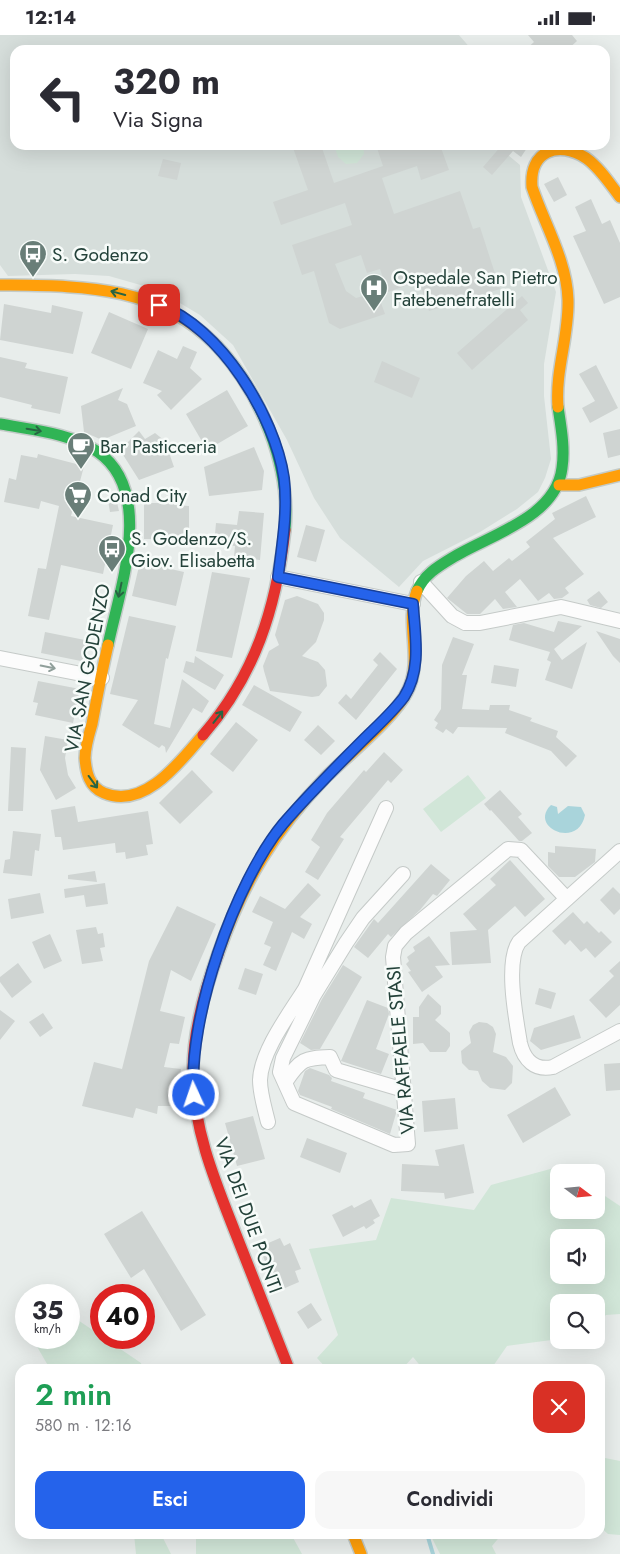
<!DOCTYPE html>
<html lang="it">
<meta charset="utf-8">
<style>
body{margin:0;font-family:Jost,sans-serif;background:#f7f7f7;color:#2b2b33;height:100vh;display:flex;flex-direction:column;font-size:19px;white-space:nowrap}
*{box-sizing:border-box;margin:0}
p{font-size:16px;color:#7c7c81}
.icon{flex:none;width:28px;height:28px;fill:none;stroke:currentColor;stroke-width:2;stroke-linecap:round;stroke-linejoin:round}
.map{position:relative;flex:1;overflow:hidden}
.drawer{position:absolute;left:15px;top:1329px;width:590px;height:175px;display:flex;flex-direction:column;background:#fff;border-radius:15px;box-shadow:0 5px 20px #0002}
.drawer>*{flex:none}
.banner{position:absolute;left:10px;top:10px;width:600px;height:105px;border-radius:15px;box-shadow:0 5px 20px #0002;background:#fff;color:#2b2b33;overflow:hidden}
.needle{width:32px;rotate:106deg}
.tools{position:absolute;left:550px;top:1129px;display:grid;gap:10px}
.tools a{display:grid;place-items:center;width:55px;height:55px;border-radius:10px;background:#fff;box-shadow:0 5px 20px #0002;font-size:25px}
.speed{position:absolute;left:15px;top:1249px;display:flex;gap:10px;font-size:25px;font-weight:700;text-align:center}
.speed>*{display:grid;place-content:center;width:65px;height:65px;border-radius:50%;background:#fff;box-shadow:0 5px 20px #0002;line-height:1}
.speed small{font-size:12px;font-weight:400}
.speed .limit{border:8px solid #d22;background:#fff;color:#111}
.pin{position:absolute;display:grid;place-items:center;width:42px;height:42px;color:#fff;margin:-21px;border-radius:10px;box-shadow:0 2px 8px #0006}
.me{position:absolute;width:55px;margin:-28px;rotate:357deg;stroke-linejoin:round;filter:drop-shadow(0 0 4px #0008)}
.turn{display:flex;align-items:center;gap:18px;height:105px;padding:0 20px;font-size:22px}
.turn .icon{width:65px;height:65px;stroke-width:2.5}
.turn b{display:block;font-size:35px;line-height:42px}
.round{display:grid;place-items:center;flex:none;width:52px;height:52px;border-radius:15px;background:#f7f7f7}
.head{display:flex;align-items:center;justify-content:space-between;height:85px;padding:0 20px}
h1{font-size:30px;font-weight:600;line-height:38px;color:#1e9e55}
.cta{display:flex;gap:10px;margin-top:auto;padding:10px 20px}
.cta a{flex:1;height:58px;border-radius:15px;background:#2563eb;color:#fff;font-size:20px;font-weight:600;line-height:58px;text-align:center}
.cta a+a{background:#f7f7f7;color:#2b2b33}
.status{display:flex;justify-content:space-between;align-items:center;height:35px;padding:0 25px;background:#fff;direction:ltr}
.status svg{height:14px;fill:currentColor}
.map>svg:first-child{display:block}
</style>
<div class="status"><b>12:14</b><svg viewBox="0 0 49 12"><path d="M0 12V9h3v3zM5 12V6h3v6zM10 12V3h3v9zM15 12V0h3v12zM26 1h20v11H26zM47 4h2v5h-2z"/></svg></div>
<div class="map">
<svg width="620" height="1519" viewBox="0 0 620 1519">
<rect width="100%" height="100%" fill="#e8edeb"/>
<path fill="#d6dedb" d="M0 0H459L472 15H15V110H496L520 130 521 162 556 257 544 329V361L551 424 545 443 538 457 517 474 480 497 423 526 399 552 340 503 314 463 287 405 233 310 200 280 158 255 109 241 75 239 8 241 0 230Z"/>
<path fill="#d1e6d8" fill-rule="evenodd" d="M334 110H363L364 119 357 128 346 129 338 122Z
M468 740 486 763 441 797 423 774Z
M554 1133 565 1137 559 1138V1175H596V1155L620 1171V1279L606 1280 596 1288V1268H559V1304L507 1311 491 1334H423L413 1322 402 1334H327L317 1323 338 1300 309 1214 376 1205 391 1163 474 1175 491 1150ZM596 1202V1240H559V1202Z
M69 1279 141 1328 142 1334H50L32 1303 69 1302Z
M600 1422 620 1426V1500L608 1499 600 1492Z
M134 1499H161L171 1519H136Z
M193 1499H291L302 1519H196V1504Z
M430 1499H502L492 1511 496 1519H440Z"/>
<path fill="#a9d4db" d="M551 770 557 772 558 779 568 771 581 772 585 780C578 815 528 792 551 770Z"/>
<g fill="none" stroke-linecap="round" stroke-linejoin="round">
<path stroke="#a9d4db" stroke-width="4" d="M427 1499 433 1519"/>
</g>
<path fill="#cfd4d2" d="M528 0H572L577 6 567 15 564 11 559 15H525L534 7Z
M292 110H321L334 148 383 131 376 110H440L449 135 421 145 417 131 382 143 394 179 460 156 473 194 480 192 500 254 429 276 419 246 388 257 380 234 367 238 361 220 335 229 346 256 356 263 377 257 385 279 340 294 329 288 314 236 302 240 292 210 352 190 345 168 281 190 273 167 308 155Z
M502 110H529L521 122 513 116 492 140 483 132Z
M163 124 181 128 177 145 158 141Z
M558 142 567 160 554 167 544 149Z
M591 164 602 189 610 185 620 208V262L604 269 573 201 586 196 575 172Z
M522 261 528 268 520 275 528 285 472 335 457 318Z
M4 269 51 278 52 270 83 277 73 319 0 305Z
M109 277 148 294 131 334 91 318Z
M183 311 197 317 190 333 202 344 171 375 157 360 162 356 143 348 158 315 177 324Z
M0 322 27 328 25 333 68 342 60 379 31 373 32 370 0 362Z
M382 326 420 343 412 363 374 347Z
M596 330 618 373 590 388 582 373 595 366 579 339Z
M123 353 118 365 127 369 136 391 102 405 84 397 81 371Z
M227 355 248 391 207 415 186 379Z
M620 394V420L608 423 603 398Z
M139 396 145 404 155 398 165 406 174 432 139 445 120 415Z
M254 412 264 436 262 455 209 461 204 432Z
M38 419 84 431 71 481 113 490 103 539 61 530 49 585 28 581 38 533 46 534 59 471 41 466 39 474 4 467 9 443 16 445 21 420 37 423Z
M586 461 596 482 553 503 584 539 565 553 569 558 562 563 554 564 549 558 538 566 520 544 505 557 517 572 503 574 495 564 480 579H467L447 563 466 541 484 526 493 536 509 523 512 526 530 512 526 507 555 484 552 478Z
M116 463 119 476 110 477 108 465Z
M144 468H174V470L189 471V505L144 504Z
M239 476 264 478 260 525 234 522 235 511 214 510 216 488 237 490Z
M306 490 325 495 316 527 297 522Z
M140 527 184 537 176 571 132 561Z
M212 537 250 543 232 623 196 616Z
M599 556 608 567 601 573 590 570 587 565Z
M297 561 318 569 324 578V585L316 607 302 621 318 627 325 635 327 651 319 661 312 662 270 656 264 636 263 631 269 616 279 610 275 600 285 565Z
M129 581 176 591 168 624 166 623 154 689 170 693 182 644 209 666 202 678 193 673 166 718 165 712 162 710 159 713 122 690 138 665 110 659Z
M558 586 582 591 554 614 562 625 587 607 572 654 545 645 551 627 547 625 550 617 509 605 513 590 524 588 554 597Z
M596 596 620 604V628L613 621Z
M45 597 90 606 86 627 41 618Z
M453 602 474 609 462 640H467L462 674 489 675 490 670H510L509 675 532 683 530 686 558 696 556 702 577 721 566 732 551 716 505 698 507 693 458 692 453 699 446 694 443 698 435 693 438 688 434 685 441 674 442 630Z
M380 617 397 634 356 685 338 668 346 659 351 664 378 630 373 625Z
M195 621 224 640 215 655 183 637 186 626 194 628Z
M494 630 519 634 516 652 491 648Z
M38 646 80 654 73 688 35 680 38 668 33 667Z
M254 650 302 677 290 697 242 670Z
M236 687 258 705 233 737 210 719Z
M318 690 335 706 321 720 304 705Z
M45 701 68 705 65 723 68 740 76 753 56 765 40 735Z
M11 712 26 713 23 776H8Z
M384 717 403 735 391 748 388 745 340 802 344 804 318 845 305 837 320 812 311 805 327 778 364 735 366 737Z
M192 735 213 757 180 789 159 768Z
M500 755 522 779 518 782 532 798 522 806H519L491 775 490 776 484 769Z
M75 771 78 787 148 776 153 809 146 810 148 820 126 824 125 817 116 818 115 808 63 815 61 802H55L51 775Z
M13 796 41 799 39 816 35 815 32 841 3 838 5 825 10 824Z
M555 811 596 814 595 827 575 842H559L548 831V817L555 818Z
M510 825 545 864 525 882 515 871 488 895 491 928 452 930 450 897 477 895 463 879 496 850 490 844Z
M431 829 450 845 437 861 433 859 420 875 391 902 388 899 368 923 354 912 374 884 378 888Z
M95 836 97 847 68 844V840Z
M105 848 108 869 86 872 84 860 65 863 64 854Z
M308 848 321 860 300 882 312 889 304 904 292 897 276 936 263 930 271 912 264 909 273 887 252 877 260 861 285 874Z
M613 852 620 859V874L614 880 600 865Z
M40 858 44 878 11 884 8 864Z
M177 871 216 889 191 946 171 935 160 976 185 982 179 1009 170 1008 164 1032 181 1034 176 1071H158L157 1079 136 1073 133 1083 82 1071 94 1027 122 1034 149 926Z
M573 877 584 889 587 886 599 898 601 896 612 907 595 923 586 913 581 917 570 905 565 910 552 896Z
M96 892 98 899 103 898 105 912 100 913 103 926 82 929 76 895Z
M50 899 62 926 44 934 32 907Z
M429 901 450 930 435 931 443 942 422 957 408 937 411 936 406 929 409 926 407 922 415 916 413 912Z
M620 926V970L606 983 589 965 614 941 609 936Z
M18 928 32 947 12 963 0 947V942Z
M343 930 362 942 320 1014 311 1015 300 1008 322 964Z
M245 933 263 939 256 960 238 954Z
M539 953 556 958 551 974 535 969Z
M428 959 441 971V979L435 985 450 998V1011L446 1017H430L423 1008 413 1009V982H419V972Z
M367 965 388 973 389 979 376 1014 389 1019 381 1039 341 1026Z
M0 975 15 986 0 1005Z
M43 978 53 993 40 1002 29 987Z
M574 980 581 1003 541 1015 530 1006 534 993Z
M479 987 487 988 493 992 496 999 493 1017 506 1022 513 1031 512 1048 505 1055 490 1053 482 1046 478 1036 469 1035 462 1028 461 1016 471 1008 469 997 473 990Z
M620 1028V1055L606 1056 604 1029Z
M310 1033 329 1040 332 1043 331 1046 365 1058 363 1063 397 1075 390 1099 331 1074 332 1072 300 1060 298 1056 305 1036Z
M555 1052 571 1080 523 1108 507 1080Z
M455 1063 458 1094 424 1097 422 1066Z
M253 1081 265 1124 237 1131 225 1088Z
M307 1103 347 1118 340 1138 300 1122Z
M464 1109 474 1158 445 1164 444 1158 401 1156 402 1129 439 1131 435 1115Z
M371 1164 380 1181 373 1185 375 1188 366 1194 364 1191 343 1202 332 1180 352 1170 354 1173Z
M142 1176 206 1280 181 1296 144 1234 131 1243 104 1199Z
M280 1203 284 1211 290 1208 301 1234 295 1236 299 1247 278 1256 259 1212Z
M311 1268 322 1285 308 1294 297 1277Z"/>
<g fill="none" stroke-linecap="round" stroke-linejoin="round">
<defs>
<path id="street" d="M278 542 413 569
M421 547 452 581 465 588H480L561 572 620 586
M0 623 102 643
M620 816 519 907C505 927 516 984 520 1008 524 1025 535 1036 553 1032L620 996
M403 839 363 883 346 908 314 960 283 1023 280 1037 294 1068 394 1110 408 1109 393 922 395 911 406 898 508 814 521 815 567 864
M314 960 305 954 386 773
M286 1046C301 1024 304 1023 330 1022L336 1035 404 1055
M268 1087C265 1074 260 1059 260 1045 261 1016 290 978 305 954"/>
<path id="fast" d="M217 311C261 358 291 431 285 495
M0 389C32 395 71 398 98 417 155 457 120 553 108 610
M417 556C424 540 437 532 452 523 489 500 556 483 562 433 565 413 561 392 558 372"/>
<path id="slow" d="M0 250C81 251 157 249 217 311
M558 372C555 335 569 302 568 265 567 226 544 188 532 152 529 116 558 105 586 123 600 133 610 149 620 162
M559 450H579L620 440
M108 610C102 636 97 662 92 689 89 699 85 712 85 723 86 737 89 752 104 758 144 775 180 727 203 700
M218 919C243 847 273 797 326 742 348 720 394 683 407 657 424 625 404 588 417 556
M353 1499 361 1519"/>
<path id="jam" d="M203 700C255 640 276 574 285 495
M218 919C204 957 192 999 193 1041 194 1096 215 1146 235 1197 253 1242 271 1288 289 1334"/>
</defs>
<use href="#street" stroke="#c5cac8" stroke-width="16"/>
<use href="#fast" stroke="#c3cbc8" stroke-width="14"/>
<use href="#slow" stroke="#c3cbc8" stroke-width="14"/>
<use href="#jam" stroke="#c3cbc8" stroke-width="14"/>
<use href="#street" stroke="#fcfcfc" stroke-width="14"/>
<use href="#fast" stroke="#30b455" stroke-width="11"/>
<use href="#slow" stroke="#ff9f0a" stroke-width="11"/>
<use href="#jam" stroke="#e5322d" stroke-width="11"/>
</g>
<defs><path id="oneway-shaft" d="M-6 0H5M1.5-3L5.5 0L1.5 3" fill="none" stroke-width="1.6" stroke-linecap="round" stroke-linejoin="round" transform="scale(1.25)"/></defs>
<g stroke="#286442">
<use href="#oneway-shaft" transform="translate(118 258) rotate(-165)"/>
<use href="#oneway-shaft" transform="translate(34 395) rotate(10)"/>
<use href="#oneway-shaft" transform="translate(120 555) rotate(102)"/>
<use href="#oneway-shaft" transform="translate(218 682) rotate(-52)"/>
<use href="#oneway-shaft" transform="translate(93 747) rotate(54)"/>
</g>
<use stroke="#909f9b" href="#oneway-shaft" transform="translate(48 632) rotate(11)"/>
<g fill="none" stroke-linecap="round" stroke-linejoin="round">
<defs>
<path id="route" d="M159 270C220 292 275 381 284 443 288 476 282 510 278 542L413 569C415 600 422 634 404 662 392 678 376 692 362 706 335 733 308 760 283 789 235 847 187 985 194 1060"/>
</defs>
<use href="#route" stroke="#184099" stroke-width="12"/>
<use href="#route" stroke="#2563eb" stroke-width="9"/>
</g>
<defs>
<symbol id="bus-pin" viewBox="-11 -11 22 30"><path d="M0 17L-7.5 6A9.5 9.5 0 1 1 7.5 6Z" fill="#697e78" stroke="#f7fbf9"/><path d="M-5-6H5V4H4V6H2V4H-2V6H-4V4H-5ZM-3.5-4V0h7V-4ZM-3.5 1.2v1.5H-2V1.2ZM2 1.2v1.5H3.5V1.2Z" fill="#fff"/></symbol>
<symbol id="hospital-pin" viewBox="-11 -11 22 30"><path d="M0 17L-7.5 6A9.5 9.5 0 1 1 7.5 6Z" fill="#697e78" stroke="#f7fbf9"/><path d="M-5-5h3v3.5h4V-5h3V5h-3V1.5h-4V5h-3Z" fill="#fff"/></symbol>
<symbol id="cafe-pin" viewBox="-11 -11 22 30"><path d="M0 17L-7.5 6A9.5 9.5 0 1 1 7.5 6Z" fill="#697e78" stroke="#f7fbf9"/><path d="M-5.5-4.5H6V0H3Q3 3.5 0 3.5H-2.5Q-5.5 3.5-5.5 0ZM3-3.2v2h1.7v-2ZM-6 4.5H4V6H-6Z" fill="#fff"/></symbol>
<symbol id="supermarket-pin" viewBox="-11 -11 22 30"><path d="M0 17L-7.5 6A9.5 9.5 0 1 1 7.5 6Z" fill="#697e78" stroke="#f7fbf9"/><path d="M-6-5.5h2.5l.6 2H6L4.5 2H-2.5L-4.4-4H-6ZM-1.5 3.2a1.3 1.3 0 1 0 .1 0ZM3 3.2a1.3 1.3 0 1 0 .1 0Z" fill="#fff"/></symbol>
</defs>
<g fill-rule="evenodd">
<use href="#bus-pin" x="17" y="203" width="32" height="43"/>
<use href="#hospital-pin" x="358" y="237" width="32" height="43"/>
<use href="#cafe-pin" x="65" y="395" width="32" height="43"/>
<use href="#supermarket-pin" x="62" y="444" width="32" height="43"/>
<use href="#bus-pin" x="96" y="498" width="32" height="43"/>
</g>
<g text-anchor="middle" stroke-width="5" stroke-linejoin="round" paint-order="stroke">
<g font-size="19" fill="#24423a" stroke="#f7fbf9" text-anchor="start">
<text x="52" y="226">S. Godenzo</text>
<text x="393" y="249">Ospedale San Pietro<tspan x="393" dy="22">Fatebenefratelli</tspan></text>
<text x="100" y="418">Bar Pasticceria</text>
<text x="97" y="467">Conad City</text>
<text x="131" y="510">S. Godenzo/S.<tspan x="131" dy="22">Giov. Elisabetta</tspan></text>
</g>
<g font-size="19" fill="#24423a" stroke="#f7fbf9">
<text transform="translate(87 633) rotate(-79)" y="7">VIA SAN GODENZO</text>
<text transform="translate(400 1015) rotate(-95)" y="7">VIA RAFFAELE STASI</text>
<text transform="translate(249 1180) rotate(70)" y="7">VIA DEI DUE PONTI</text>
</g>
</g>
</svg>
<div class="tools">
<a><svg class="needle" viewBox="-14 -14 28 28"><path d="M0-13l5 13h-10z" fill="#e53935"/><path d="M0 13l5-13h-10z" fill="#7c7c81"/></svg></a>
<a><svg class="icon" aria-label="sound" viewBox="0 0 24 24"><path d="M4 9h4l5-4v14l-5-4H4zM17 9q2 3 0 6"/></svg></a>
<a><svg class="icon" aria-label="search" viewBox="0 0 24 24"><circle cx="10" cy="10" r="6"/><path d="M15 15l6 6"/></svg></a>
</div>
<div class="speed"><div>35<small>km/h</small></div><div class="limit">40</div></div>
<div class="pin" style="left:159px;top:270px;background:#d93025"><svg class="icon" aria-label="arrive" viewBox="0 0 24 24"><path d="M6 21V4h12l-3 4 3 4H6"/></svg></div>
<svg class="me" style="left:194px;top:1060px" viewBox="-20 -20 40 40"><circle r="17" fill="#2563eb" stroke="#fff" stroke-width="3"/><path d="M0-11L8 9 0 5-8 9z" fill="#fff"/></svg>
<div class="banner">
<div class="turn"><svg class="icon" aria-label="left" viewBox="0 0 24 24"><path d="M17 20v-9H6M10 6l-5 5 5 5"/></svg><div><b>320 m</b>Via Signa</div></div>
</div>
<section class="drawer">
<div class="head"><div><h1>2 min</h1><p>580 m · 12:16</p></div><a class="round" style="background:#d93025;color:#fff"><svg class="icon" aria-label="close" viewBox="0 0 24 24"><path d="M6 6l12 12M18 6L6 18"/></svg></a></div>
<div class="cta"><a>Esci</a><a>Condividi</a></div>
</section>
</div>
